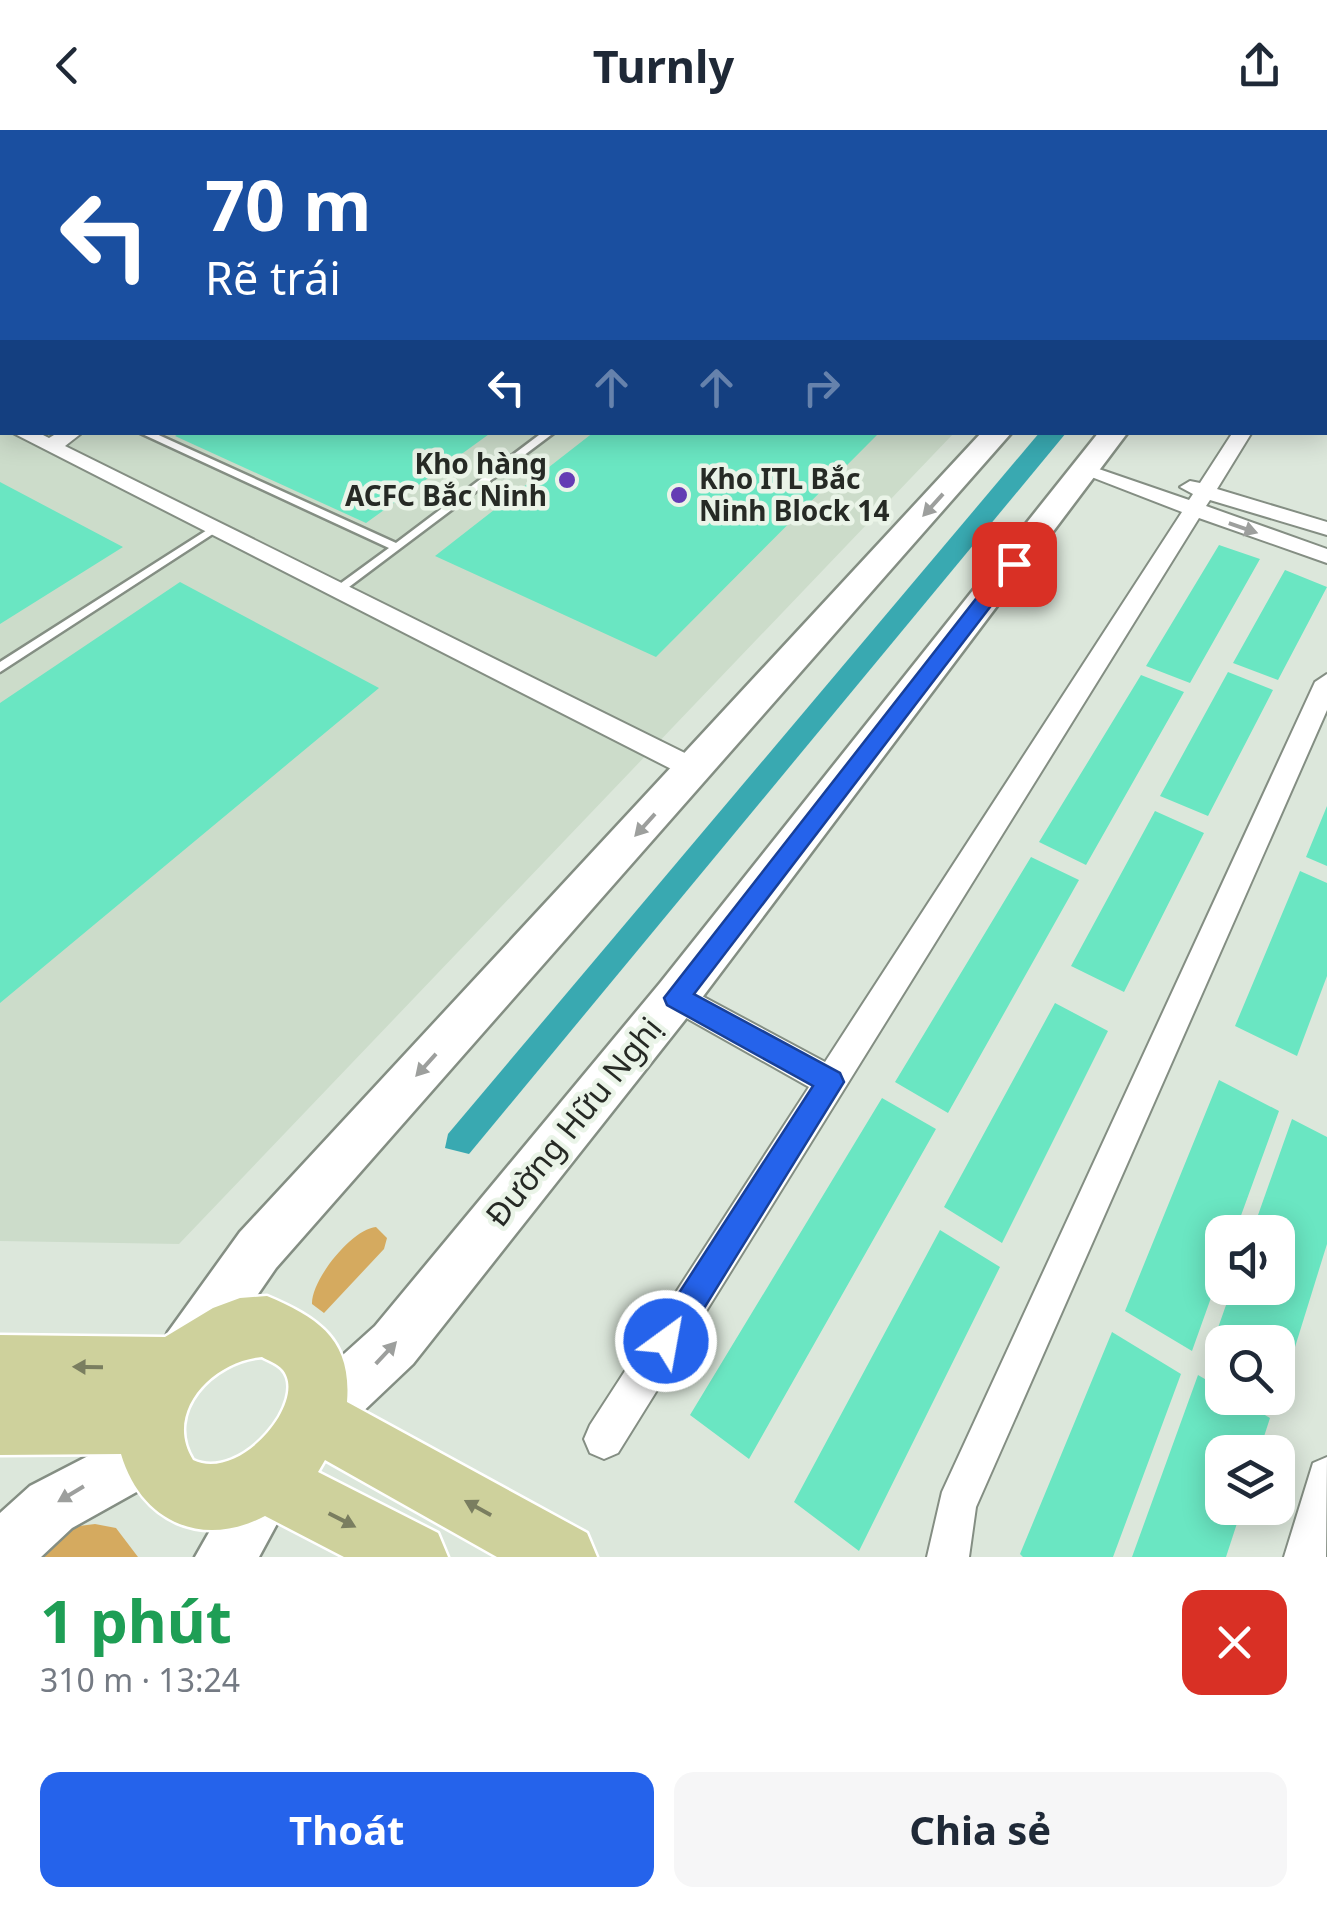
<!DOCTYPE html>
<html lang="vi">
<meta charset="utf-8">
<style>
body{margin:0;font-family:"Noto Sans",sans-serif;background:#f6f6f7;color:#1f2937;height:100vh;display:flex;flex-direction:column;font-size:38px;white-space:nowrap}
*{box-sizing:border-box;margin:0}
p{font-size:32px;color:#747a83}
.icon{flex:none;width:55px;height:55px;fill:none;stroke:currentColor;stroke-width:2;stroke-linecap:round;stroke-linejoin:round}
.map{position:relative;height:1427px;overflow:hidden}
.panel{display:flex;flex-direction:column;background:#fff;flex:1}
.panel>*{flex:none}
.guide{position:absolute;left:0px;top:0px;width:1328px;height:305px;box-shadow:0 5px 25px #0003;background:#1a4fa0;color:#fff;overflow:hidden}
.fabs{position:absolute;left:1205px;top:1085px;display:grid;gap:20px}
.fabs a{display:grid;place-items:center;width:90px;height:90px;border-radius:20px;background:#fff;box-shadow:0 5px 25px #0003;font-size:50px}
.pin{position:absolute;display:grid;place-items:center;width:85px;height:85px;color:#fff;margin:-42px;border-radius:20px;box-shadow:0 5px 15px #0006}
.me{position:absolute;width:110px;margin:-55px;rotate:32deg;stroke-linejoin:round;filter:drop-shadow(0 0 8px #0008)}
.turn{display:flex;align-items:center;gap:35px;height:210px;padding:0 40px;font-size:45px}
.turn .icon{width:130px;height:130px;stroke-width:2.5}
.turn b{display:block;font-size:70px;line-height:85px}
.lanes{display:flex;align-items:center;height:95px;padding:0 40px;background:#0003;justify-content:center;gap:50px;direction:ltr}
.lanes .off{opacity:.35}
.round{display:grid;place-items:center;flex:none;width:105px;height:105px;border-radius:20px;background:#f6f6f7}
.summary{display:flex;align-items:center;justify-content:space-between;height:170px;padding:0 40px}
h1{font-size:60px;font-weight:700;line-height:75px;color:#1e9e55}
.primary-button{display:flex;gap:20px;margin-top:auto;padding:20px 40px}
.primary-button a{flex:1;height:115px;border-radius:20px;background:#2563eb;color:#fff;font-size:40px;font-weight:700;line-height:115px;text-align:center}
.primary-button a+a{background:#f6f6f7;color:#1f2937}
header{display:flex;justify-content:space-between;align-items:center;height:130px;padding:0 40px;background:#fff;font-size:45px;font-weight:700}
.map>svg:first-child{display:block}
</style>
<header><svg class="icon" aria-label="back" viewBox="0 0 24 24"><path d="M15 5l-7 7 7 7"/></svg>Turnly<svg class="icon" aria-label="share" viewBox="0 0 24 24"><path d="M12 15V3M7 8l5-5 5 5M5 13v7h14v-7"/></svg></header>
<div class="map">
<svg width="1327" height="1427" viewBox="0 0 1327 1427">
<rect width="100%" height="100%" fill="#dce7db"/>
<path fill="#ccdcca" d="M0 0H1243L2 2V302L954 303 179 1114 0 1111Z"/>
<path fill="#d5aa5f" d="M376 1097 387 1108 384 1119 324 1183 312 1174C311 1150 352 1099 376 1097Z
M95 1394 116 1398 138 1427H24L71 1397Z"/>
<path fill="#39a9b1" d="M1040 302 1066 303 469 1024 445 1018 448 1004Z"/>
<path fill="#6ae6c2" d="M181 302H492L366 393 175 306Z
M594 302H880L656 527 435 426Z
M0 352 123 417 0 494Z
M1219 415 1260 429 1190 553 1146 536Z
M1285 440 1327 457 1278 550 1233 533Z
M180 452 379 558 0 873V573Z
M1228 542 1273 560 1208 686 1160 666Z
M1141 545 1184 562 1086 735 1039 712Z
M1327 676V736L1306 727Z
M1155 681 1204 703 1124 862 1071 836Z
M1031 727 1079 750 948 983 895 952Z
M1300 741 1327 753V846L1297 926 1235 896Z
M1055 873 1108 901 1002 1113 944 1077Z
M1219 950 1279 981 1235 1102H1222V1137L1192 1221 1125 1181Z
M882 968 936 999 749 1329 690 1285Z
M1292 989 1327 1007V1114L1277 1275 1264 1268H1278V1212H1222V1242L1206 1232 1232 1158H1278V1102H1252Z
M940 1100 1000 1137 859 1421 794 1372Z
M1112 1202 1181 1244 1113 1427H1023L1020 1424Z
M1198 1245 1222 1259V1268H1236L1270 1288 1259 1322H1222V1378H1242L1226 1427H1132Z"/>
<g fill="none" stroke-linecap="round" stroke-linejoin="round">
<defs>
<path id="lane" d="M0 118H2V123H0Z
M0 235 2 236V242L0 241Z
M138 302H152L396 413 543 302H555L341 463 337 462V456L389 418Z
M215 395 219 396V400L0 542V532Z"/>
<path id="street" d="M0 0H9L0 5Z
M1325 87H1327V97H1325Z
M1325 166H1327L1325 179Z
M0 287 2 288V300L0 299Z
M11 302H37L49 308 59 302H83L65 316 705 633 709 640 696 650 687 647Z
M1233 302H1252L1217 359 1327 392V405L1210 370 1206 376 1327 419V433L1199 388 618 1323 604 1329 590 1323 584 1309 590 1295 809 957 665 876 661 867 665 858 676 854 687 858 825 932 1182 382 1076 341 1079 337H1093L1189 370 1193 364 1180 357 1190 351 1200 353Z
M1327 544V580L976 1377 969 1427H927L942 1362 1315 552Z
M1327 1327 1326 1427H1284L1313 1333Z"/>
<path id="secondary" d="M1214 0H1245L1246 2H1216Z
M1297 0H1326L1327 2 1325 5Z
M982 302H1012L276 1138 206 1240 187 1248 168 1240 160 1221 168 1202 240 1102Z
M1099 302H1128L692 881 413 1234 334 1309 314 1317 294 1309 286 1289 294 1269 375 1196 660 853Z
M154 1292 174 1301 183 1321 174 1341 72 1398 41 1427H0V1383L30 1356Z
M270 1324 291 1332 299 1353 259 1427H195L249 1332Z"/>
<path id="primary" d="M267 1166C319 1188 352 1210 347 1272L587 1403 597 1427H497L325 1330 318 1342 438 1403 448 1427H344L265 1386C202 1419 141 1392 121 1324L0 1325V1205L165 1207 213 1178 240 1168ZM262 1227C267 1230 278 1234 282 1239 310 1269 241 1353 193 1330 163 1282 213 1231 262 1227Z"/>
</defs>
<use href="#lane" stroke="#848e83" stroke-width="5"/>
<use href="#street" stroke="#848e83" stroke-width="4"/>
<use href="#secondary" stroke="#848e83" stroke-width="5"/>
<use href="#primary" stroke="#fff" stroke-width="5"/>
<use href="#lane" fill="#fff" fill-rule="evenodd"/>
<use href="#street" fill="#fff" fill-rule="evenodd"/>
<use href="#secondary" fill="#fff" fill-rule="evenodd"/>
<use href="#primary" fill="#ced19c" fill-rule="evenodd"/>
</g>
<defs><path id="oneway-solid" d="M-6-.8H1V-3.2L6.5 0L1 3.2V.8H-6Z" transform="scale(2.5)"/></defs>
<g fill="#9d9f9d">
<use href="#oneway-solid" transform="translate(933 375) rotate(132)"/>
<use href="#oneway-solid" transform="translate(1243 398) rotate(19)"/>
<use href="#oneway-solid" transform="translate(645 695) rotate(132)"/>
<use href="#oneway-solid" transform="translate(426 935) rotate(132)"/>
<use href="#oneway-solid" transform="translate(386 1223) rotate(-47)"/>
<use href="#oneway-solid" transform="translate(71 1364) rotate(149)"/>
</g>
<g fill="#7a7e60">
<use href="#oneway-solid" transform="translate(88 1237) rotate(-179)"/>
<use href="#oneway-solid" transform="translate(478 1378) rotate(-151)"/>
<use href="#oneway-solid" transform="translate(342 1390) rotate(27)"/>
</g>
<path fill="#2563eb" stroke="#184099" stroke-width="2.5" d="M1007 429 1023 434 694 864 840 943 844 952 677 1222 666 1226 655 1222 651 1211 655 1200 813 956 667 875 664 868Z"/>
<g fill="#643cb4" stroke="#eaf4e8" stroke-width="4">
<circle cx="567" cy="350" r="10"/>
<circle cx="679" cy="365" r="10"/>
</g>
<g text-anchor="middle" stroke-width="9" stroke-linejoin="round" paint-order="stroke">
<g font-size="28" font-weight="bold" fill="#262a25" stroke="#eaf4e8" text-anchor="end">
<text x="547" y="344">Kho hàng<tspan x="547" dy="32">ACFC Bắc Ninh</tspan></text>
<text x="699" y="359" text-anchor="start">Kho ITL Bắc<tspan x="699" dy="32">Ninh Block 14</tspan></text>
</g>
<g font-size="32" fill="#262a25" stroke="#eaf4e8">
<text transform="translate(574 992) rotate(-51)" y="11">Đường Hữu Nghị</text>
</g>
</g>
</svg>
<div class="fabs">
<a><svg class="icon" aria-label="sound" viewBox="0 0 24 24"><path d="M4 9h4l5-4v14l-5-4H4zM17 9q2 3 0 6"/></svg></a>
<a><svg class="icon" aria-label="search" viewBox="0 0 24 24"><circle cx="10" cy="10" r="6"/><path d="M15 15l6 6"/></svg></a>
<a><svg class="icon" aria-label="layers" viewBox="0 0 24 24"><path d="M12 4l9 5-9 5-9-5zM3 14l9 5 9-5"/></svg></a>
</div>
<div class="pin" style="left:1014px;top:434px;background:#d93025"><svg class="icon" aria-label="arrive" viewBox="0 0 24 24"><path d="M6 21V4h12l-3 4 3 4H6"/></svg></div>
<svg class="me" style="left:666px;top:1211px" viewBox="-20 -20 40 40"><circle r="17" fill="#2563eb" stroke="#fff" stroke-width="3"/><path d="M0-11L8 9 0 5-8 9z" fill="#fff"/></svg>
<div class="guide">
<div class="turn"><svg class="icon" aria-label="left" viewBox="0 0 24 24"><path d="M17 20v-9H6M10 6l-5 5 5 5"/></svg><div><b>70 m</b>Rẽ trái</div></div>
<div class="lanes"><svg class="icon" aria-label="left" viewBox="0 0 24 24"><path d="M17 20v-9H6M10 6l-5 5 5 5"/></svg><svg class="icon off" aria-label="ahead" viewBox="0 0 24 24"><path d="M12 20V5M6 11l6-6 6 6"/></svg><svg class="icon off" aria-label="ahead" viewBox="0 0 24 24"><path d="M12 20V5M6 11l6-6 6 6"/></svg><svg class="icon off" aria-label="right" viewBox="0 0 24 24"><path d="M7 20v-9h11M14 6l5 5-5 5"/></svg></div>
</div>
</div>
<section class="panel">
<div class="summary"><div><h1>1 phút</h1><p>310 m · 13:24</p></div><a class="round" style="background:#d93025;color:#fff"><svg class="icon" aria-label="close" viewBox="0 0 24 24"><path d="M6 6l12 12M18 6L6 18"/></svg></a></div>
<div class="primary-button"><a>Thoát</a><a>Chia sẻ</a></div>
</section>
